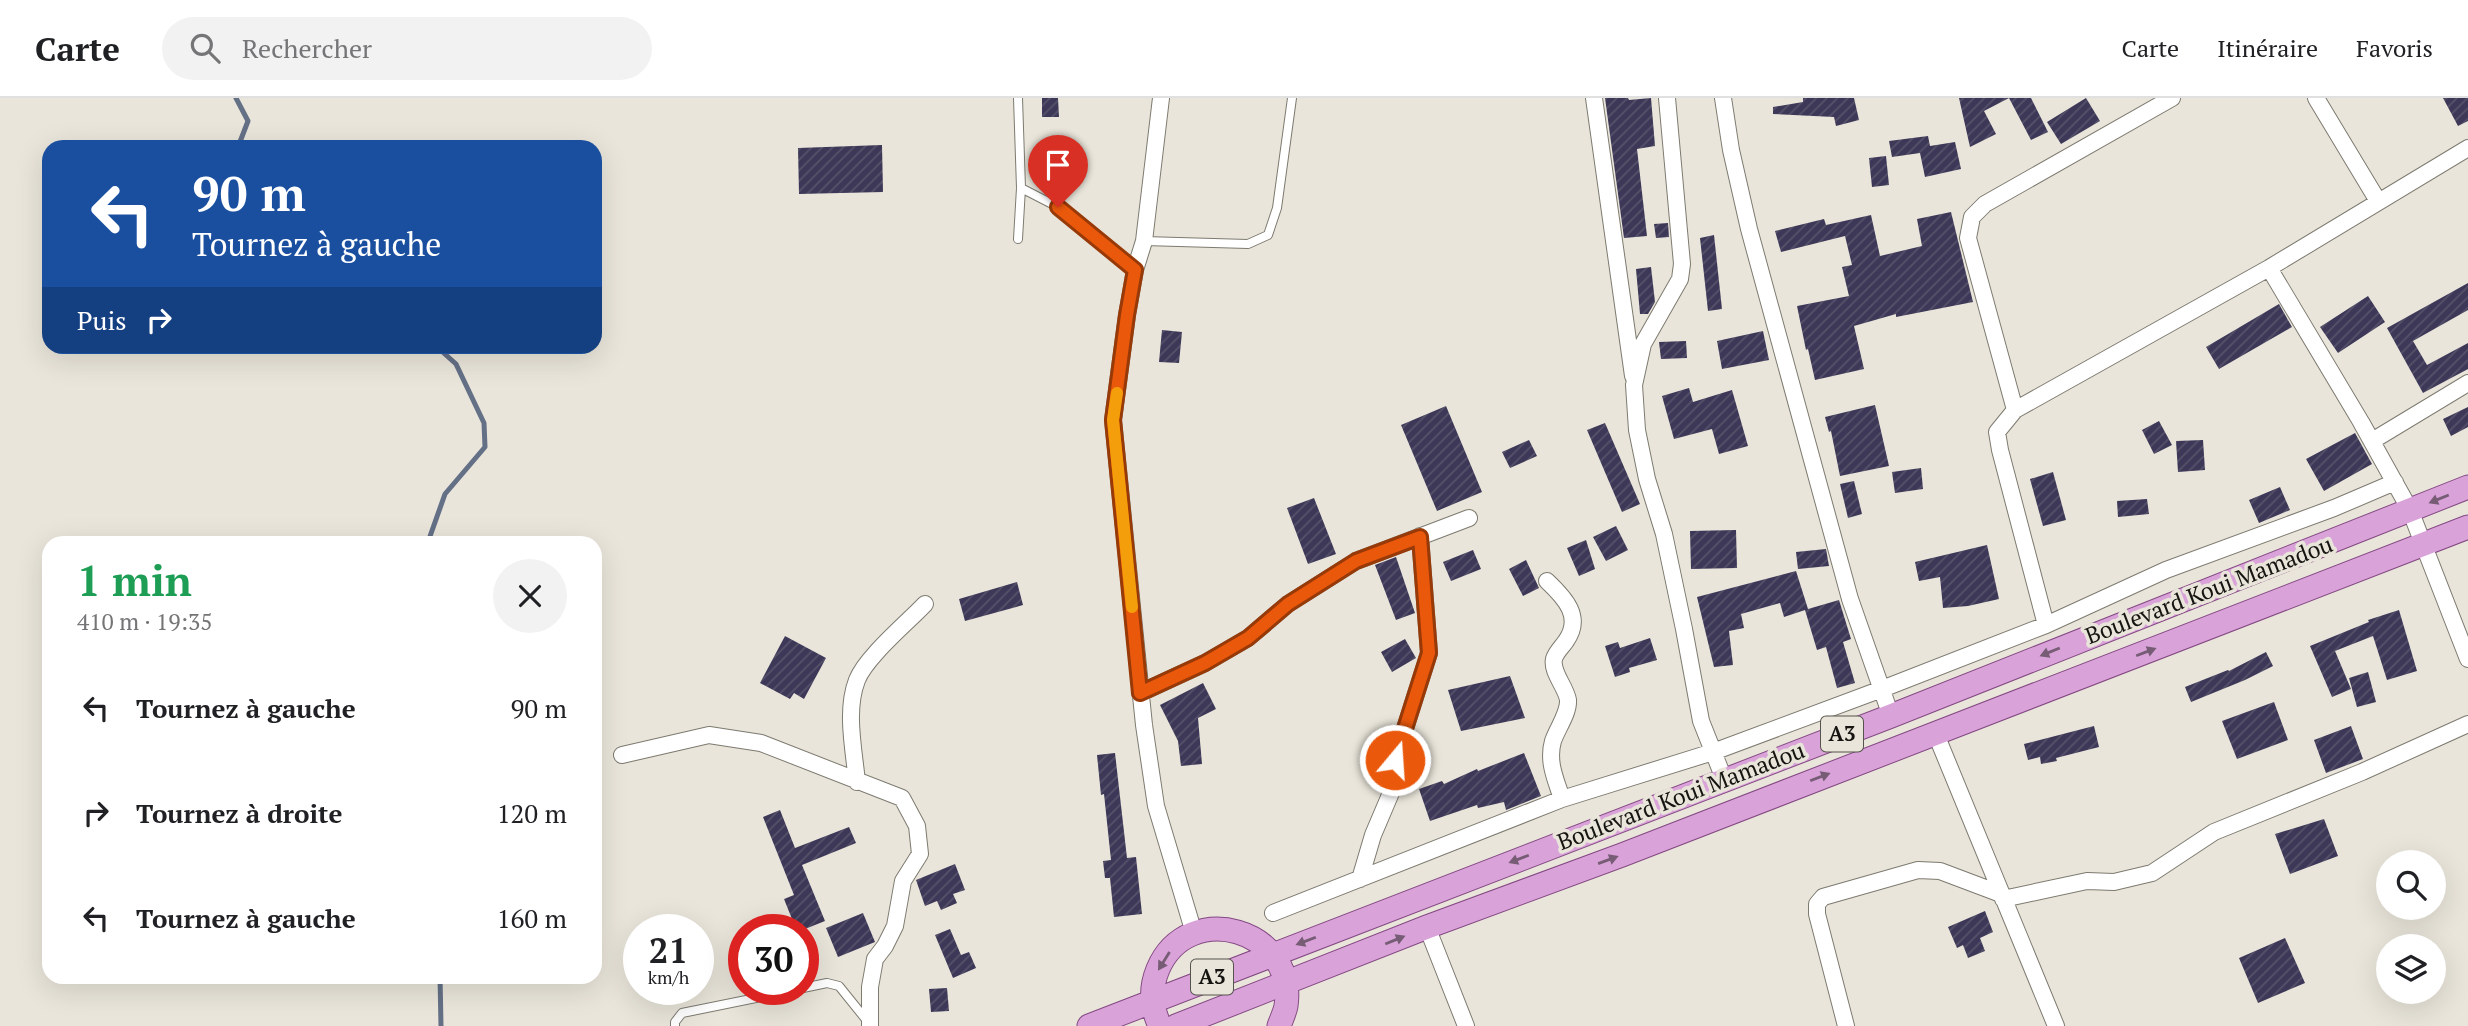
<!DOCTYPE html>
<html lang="fr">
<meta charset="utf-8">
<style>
body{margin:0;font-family:"PT Serif",serif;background:#f2f2f2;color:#202124;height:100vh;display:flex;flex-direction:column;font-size:26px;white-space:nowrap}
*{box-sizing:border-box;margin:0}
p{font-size:23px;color:#757577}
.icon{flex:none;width:38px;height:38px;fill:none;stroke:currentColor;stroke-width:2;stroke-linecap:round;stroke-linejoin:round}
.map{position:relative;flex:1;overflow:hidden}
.details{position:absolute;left:42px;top:438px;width:560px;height:448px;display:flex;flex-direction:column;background:#fff;border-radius:21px;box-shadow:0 7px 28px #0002}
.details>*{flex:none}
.hud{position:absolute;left:42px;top:42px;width:560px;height:214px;border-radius:21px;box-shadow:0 7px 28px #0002;background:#1a4fa0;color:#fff;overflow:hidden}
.controls{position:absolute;left:2376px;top:752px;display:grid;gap:14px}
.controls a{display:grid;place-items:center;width:70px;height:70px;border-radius:50%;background:#fff;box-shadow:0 7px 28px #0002;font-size:35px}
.speed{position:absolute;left:623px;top:816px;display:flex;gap:14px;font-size:35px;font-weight:700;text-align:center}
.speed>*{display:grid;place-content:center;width:91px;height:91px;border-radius:50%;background:#fff;box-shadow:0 7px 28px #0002;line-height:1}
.speed small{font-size:18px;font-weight:400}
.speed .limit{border:10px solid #d22;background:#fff;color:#111}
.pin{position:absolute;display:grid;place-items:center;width:60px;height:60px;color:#fff;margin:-72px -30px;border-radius:50% 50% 50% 0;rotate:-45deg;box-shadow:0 0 7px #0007}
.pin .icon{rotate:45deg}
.me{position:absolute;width:77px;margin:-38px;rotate:18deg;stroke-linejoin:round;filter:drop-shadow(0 0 5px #0008)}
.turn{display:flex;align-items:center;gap:24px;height:147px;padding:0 35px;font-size:32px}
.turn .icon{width:91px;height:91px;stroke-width:2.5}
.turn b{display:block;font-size:49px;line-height:60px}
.then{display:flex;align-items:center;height:66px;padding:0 35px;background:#0003;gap:14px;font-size:26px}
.round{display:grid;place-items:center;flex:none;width:74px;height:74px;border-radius:37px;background:#f2f2f2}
.head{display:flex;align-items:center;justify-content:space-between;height:119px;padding:0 35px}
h1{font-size:42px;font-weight:600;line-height:52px;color:#1e9e55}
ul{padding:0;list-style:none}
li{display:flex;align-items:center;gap:21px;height:105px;padding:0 35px}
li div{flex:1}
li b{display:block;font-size:26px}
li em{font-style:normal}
header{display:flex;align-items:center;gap:42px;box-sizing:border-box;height:98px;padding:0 35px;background:#fff;border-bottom:2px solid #e0e0e0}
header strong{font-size:33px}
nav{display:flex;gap:38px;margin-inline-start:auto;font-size:24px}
.search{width:490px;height:63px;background:#f2f2f2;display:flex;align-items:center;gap:18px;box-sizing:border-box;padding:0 24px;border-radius:38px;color:#757577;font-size:26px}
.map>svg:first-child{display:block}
</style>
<header>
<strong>Carte</strong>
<div class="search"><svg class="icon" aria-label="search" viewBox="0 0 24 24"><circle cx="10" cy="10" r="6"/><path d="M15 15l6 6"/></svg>Rechercher</div>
<nav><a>Carte</a><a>Itinéraire</a><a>Favoris</a></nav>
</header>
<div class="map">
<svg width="2468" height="928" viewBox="0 0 2468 928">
<defs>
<pattern id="building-hatch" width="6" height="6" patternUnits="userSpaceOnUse" patternTransform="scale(1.75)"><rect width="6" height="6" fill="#3d3857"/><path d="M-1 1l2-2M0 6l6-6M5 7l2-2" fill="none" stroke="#56526a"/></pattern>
</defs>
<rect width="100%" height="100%" fill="#e9e5da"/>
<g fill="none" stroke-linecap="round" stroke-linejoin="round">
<path stroke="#647086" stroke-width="5" d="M236 0 248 23 238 49
M428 444 445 396 485 349 484 325 456 266 436 248
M440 878 441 928"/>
</g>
<path fill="url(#building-hatch)" d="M1042 0H1058L1059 19H1042Z
M1605 0H1628L1629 2 1651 0 1655 48 1637 51 1647 138 1624 140Z
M1803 0H1854L1859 22 1836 28 1834 19 1773 16V9L1803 4Z
M1959 0H2009L1984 13 1996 36 1970 49Z
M2009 0H2031L2048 34 2031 42Z
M2086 0 2100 23 2061 46 2047 24Z
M2443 0H2468V23L2458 28Z
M1928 38 1930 48 1955 44 1961 71 1925 79 1920 55 1892 59 1889 43Z
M882 47 883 94 799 96 798 50Z
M1886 58 1889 87 1872 89 1869 60Z
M1951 114 1973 204 1896 219V216L1854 228 1864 271 1815 282 1808 251 1806 252 1797 208 1849 198 1842 169 1852 167 1845 138 1781 154 1775 133 1824 121 1826 127 1871 117 1880 158 1922 148 1917 121Z
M1668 125 1669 139 1656 140 1654 126Z
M1714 137 1722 211 1708 213 1700 140Z
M1651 169 1655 204 1648 216H1640L1636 171Z
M2468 185V212L2413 243 2427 267 2468 245V271L2423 295 2387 230Z
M2368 198 2385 224 2338 255 2320 229Z
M2279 206 2292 229 2219 271 2206 249Z
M1162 232 1182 234 1179 265 1159 264Z
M1763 233 1769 262 1722 271 1717 243Z
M1686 243 1687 260 1661 261 1659 244Z
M1689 290 1693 304 1732 292 1748 348 1719 356 1712 331 1674 341 1662 298Z
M1875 307 1889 368 1840 378 1831 333 1829 334 1825 319Z
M1446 308 1482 394 1437 413 1401 327Z
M2468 309V329L2451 338 2443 321Z
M2159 323 2172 347 2154 356 2142 332Z
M1605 325 1640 406 1622 414 1587 332Z
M2355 335 2372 366 2324 393 2306 361Z
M1529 342 1537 358 1510 370 1502 354Z
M2203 342 2205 372 2178 374 2176 343Z
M1921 370 1923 391 1895 395 1892 374Z
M2053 374 2066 422 2043 428 2030 381Z
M1854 383 1862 416 1848 420 1840 386Z
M2280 389 2290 412 2259 425 2249 402Z
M1314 400 1336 456 1308 466 1287 410Z
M2147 401 2149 416 2118 419 2117 403Z
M1616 428 1628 452 1606 463 1593 439Z
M1736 432 1737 470 1691 471 1690 433Z
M1586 442 1595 471 1579 478 1567 450Z
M1987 447 1999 501 1968 508 1943 510 1940 479 1919 483 1915 464Z
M1826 451 1829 468 1798 471 1796 454Z
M1473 452 1481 471 1451 483 1443 464Z
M1396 459 1415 515 1396 522 1375 467Z
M1526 462 1539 490 1523 498 1509 471Z
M1796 473 1808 511 1839 502 1851 541 1843 544 1855 585 1837 590 1826 549 1817 552 1805 512 1784 519 1780 505 1741 516 1744 530 1729 533 1733 567 1714 569 1697 499Z
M1017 484 1023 507 965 523 959 501Z
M2399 512 2417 573 2387 582 2373 538 2335 553 2351 591 2332 599 2310 548 2369 524 2368 522Z
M785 538 826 560 804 601 794 595 790 601 760 585Z
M1650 540 1657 562 1629 570 1630 574 1615 579 1605 548 1618 544 1620 550Z
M1405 541 1416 560 1392 574 1381 554Z
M2266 554 2273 568 2245 582 2191 604 2185 589 2228 572 2229 573Z
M2368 574 2376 604 2357 609 2349 580Z
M1510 578 1525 620 1461 633 1448 592Z
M1203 585 1216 611 1198 620 1202 666 1181 668 1178 643 1160 607Z
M2274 604 2288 642 2237 661 2222 623Z
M2094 628 2099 649 2056 660 2057 663 2041 666 2040 659 2028 662 2024 646Z
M2351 628 2363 661 2326 675 2314 642Z
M1115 655 1127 760 1136 759 1142 816 1114 819 1110 780H1105L1103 763 1111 762 1104 696 1101 697 1097 657Z
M1524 655 1541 698 1506 712 1504 704 1478 710 1477 707 1430 723 1419 691 1442 683 1444 686 1477 671 1478 673Z
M780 712 795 750 849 729 856 745 802 767 825 823 805 831H796L784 801 794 797 763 719Z
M2324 721 2338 758 2290 776 2275 736Z
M955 766 965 792 953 796 957 805 941 812 937 803 925 808 916 782Z
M1985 813 1993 834 1980 840 1985 853 1968 860 1963 847 1957 850 1948 829Z
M863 815 875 844 838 859 826 830Z
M950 831 961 857 969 854 976 870 953 880 935 837Z
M2285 840 2305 885 2258 905 2239 860Z
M947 890 949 913 931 914 929 891Z"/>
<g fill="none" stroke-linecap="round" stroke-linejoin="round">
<defs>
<path id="lane" d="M1018 0 1021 90 1018 141
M1021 90 1058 109 1135 172
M1144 143 1248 146 1268 137 1277 110 1292 0
M803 890 827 885 839 888 868 924
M675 928V924L682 915 800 891"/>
<path id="street" d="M1161 0 1144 143 1135 172 1127 217 1113 322 1144 627 1156 708 1194 835
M1594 0 1633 278
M1667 0 1682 166 1680 181 1643 246 1634 287 1637 332 1647 381 1664 436 1684 531 1701 623 1724 681
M1723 0 1731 52 1749 131 1850 501 1891 618
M2172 0 1985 106 1972 119 1968 140 2015 312 2269 170 2468 50
M2316 0 2378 103
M2269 170 2361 324 2410 412 2468 561
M2015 312 1997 334 2000 352 2046 527
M2372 343 2468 285
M1547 483C1565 500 1583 519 1566 543 1562 549 1556 554 1554 561 1551 574 1566 589 1568 602 1569 615 1557 631 1553 643 1547 664 1556 682 1562 701
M1140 595 1205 565 1248 540 1288 506 1356 463 1469 420
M1935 634 2056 928
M622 657 709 637 761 645 902 700 917 728 920 756 903 783 895 828 885 848 875 861 870 889V928
M857 684C854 652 845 613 857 582 866 559 907 525 925 506
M1360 781 1373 737 1393 690 1395 662 1429 555 1420 438
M2003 801 2087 783 2114 784 2152 775 2214 734 2362 674 2468 626
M1273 815 1562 701 1713 654 1882 591 2046 527 2166 472 2334 410 2395 384
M1427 829 1466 928
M1846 928 1817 816V806L1823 799 1918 772 1940 773 2001 796"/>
<path id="primary" d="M1089 928 1891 618 2468 389
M1160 928C1151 909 1150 890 1158 871 1188 800 1297 831 1286 908 1285 914 1281 922 1279 928
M1176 928 1427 829 1622 757 2468 429"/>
</defs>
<use href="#lane" stroke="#7d7a70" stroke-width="10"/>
<use href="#street" stroke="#7d7a70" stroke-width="18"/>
<use href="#primary" stroke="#844983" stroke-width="25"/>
<use href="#lane" stroke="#fff" stroke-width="8"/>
<use href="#street" stroke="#fff" stroke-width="16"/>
<use href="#primary" stroke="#d9a3da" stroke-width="23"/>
</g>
<defs><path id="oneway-solid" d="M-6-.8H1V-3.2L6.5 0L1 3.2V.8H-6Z" transform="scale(1.75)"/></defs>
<g fill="#775c75">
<use href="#oneway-solid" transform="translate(2439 401) rotate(158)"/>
<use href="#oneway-solid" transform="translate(2050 554) rotate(158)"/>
<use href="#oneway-solid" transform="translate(2146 554) rotate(-21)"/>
<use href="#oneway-solid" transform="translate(1820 679) rotate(-21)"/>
<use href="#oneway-solid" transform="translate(1519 761) rotate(159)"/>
<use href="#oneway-solid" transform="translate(1608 762) rotate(-20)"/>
<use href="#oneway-solid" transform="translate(1395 842) rotate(-22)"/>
<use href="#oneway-solid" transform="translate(1306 843) rotate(159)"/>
<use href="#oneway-solid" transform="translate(1164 863) rotate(122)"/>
</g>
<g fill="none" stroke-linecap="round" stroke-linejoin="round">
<defs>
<path id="route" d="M1058 109 1135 172 1127 217 1113 322 1140 595 1205 565 1248 540 1288 506 1356 463 1420 439 1429 555 1395 662"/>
</defs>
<use href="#route" stroke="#983908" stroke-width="18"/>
<use href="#route" stroke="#ea580c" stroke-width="12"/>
<path stroke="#f59e0b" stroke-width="12" d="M1117 295 1113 322 1132 509"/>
</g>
<g text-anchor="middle" stroke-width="7" stroke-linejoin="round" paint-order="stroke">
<g fill="#e9e5da" stroke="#55534d" stroke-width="2">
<rect x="1821" y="618.5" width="42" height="35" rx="5"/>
<rect x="1191" y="861.5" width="42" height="35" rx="5"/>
</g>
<g font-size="21" font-weight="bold" fill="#151410">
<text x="1842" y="643">A3</text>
<text x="1212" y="886">A3</text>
</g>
<g font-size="23" fill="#151410" stroke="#e9e5da">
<text transform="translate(2209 492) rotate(-21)" y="8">Boulevard Koui Mamadou</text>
<text transform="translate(1681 698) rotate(-21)" y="8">Boulevard Koui Mamadou</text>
</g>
</g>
</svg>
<div class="controls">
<a><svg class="icon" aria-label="search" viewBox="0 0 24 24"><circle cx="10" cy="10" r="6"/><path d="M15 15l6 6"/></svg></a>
<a><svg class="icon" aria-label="layers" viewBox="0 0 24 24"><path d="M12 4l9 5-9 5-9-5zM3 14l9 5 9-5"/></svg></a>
</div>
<div class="speed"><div>21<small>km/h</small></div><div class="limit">30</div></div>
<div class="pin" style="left:1058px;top:109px;background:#d93025"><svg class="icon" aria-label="arrive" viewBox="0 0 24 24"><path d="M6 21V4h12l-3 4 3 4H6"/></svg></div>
<svg class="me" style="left:1395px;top:662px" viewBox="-20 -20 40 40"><circle r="17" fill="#ea580c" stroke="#fff" stroke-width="3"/><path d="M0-11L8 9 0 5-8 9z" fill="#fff"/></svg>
<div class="hud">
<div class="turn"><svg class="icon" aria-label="left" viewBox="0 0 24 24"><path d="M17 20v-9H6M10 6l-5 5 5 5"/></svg><div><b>90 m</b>Tournez à gauche</div></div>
<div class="then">Puis<svg class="icon" aria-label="right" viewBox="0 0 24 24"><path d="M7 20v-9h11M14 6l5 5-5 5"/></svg></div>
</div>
<section class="details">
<div class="head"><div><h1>1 min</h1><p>410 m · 19:35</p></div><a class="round"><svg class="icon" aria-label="close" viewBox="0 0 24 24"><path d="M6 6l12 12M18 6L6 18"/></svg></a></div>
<ul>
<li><svg class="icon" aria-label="left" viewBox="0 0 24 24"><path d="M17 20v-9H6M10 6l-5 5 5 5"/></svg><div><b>Tournez à gauche</b></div><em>90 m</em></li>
<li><svg class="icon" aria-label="right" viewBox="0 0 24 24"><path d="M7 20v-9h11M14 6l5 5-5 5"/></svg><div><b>Tournez à droite</b></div><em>120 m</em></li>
<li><svg class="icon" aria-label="left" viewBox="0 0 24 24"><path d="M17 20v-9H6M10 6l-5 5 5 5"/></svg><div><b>Tournez à gauche</b></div><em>160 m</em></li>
</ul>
</section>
</div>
